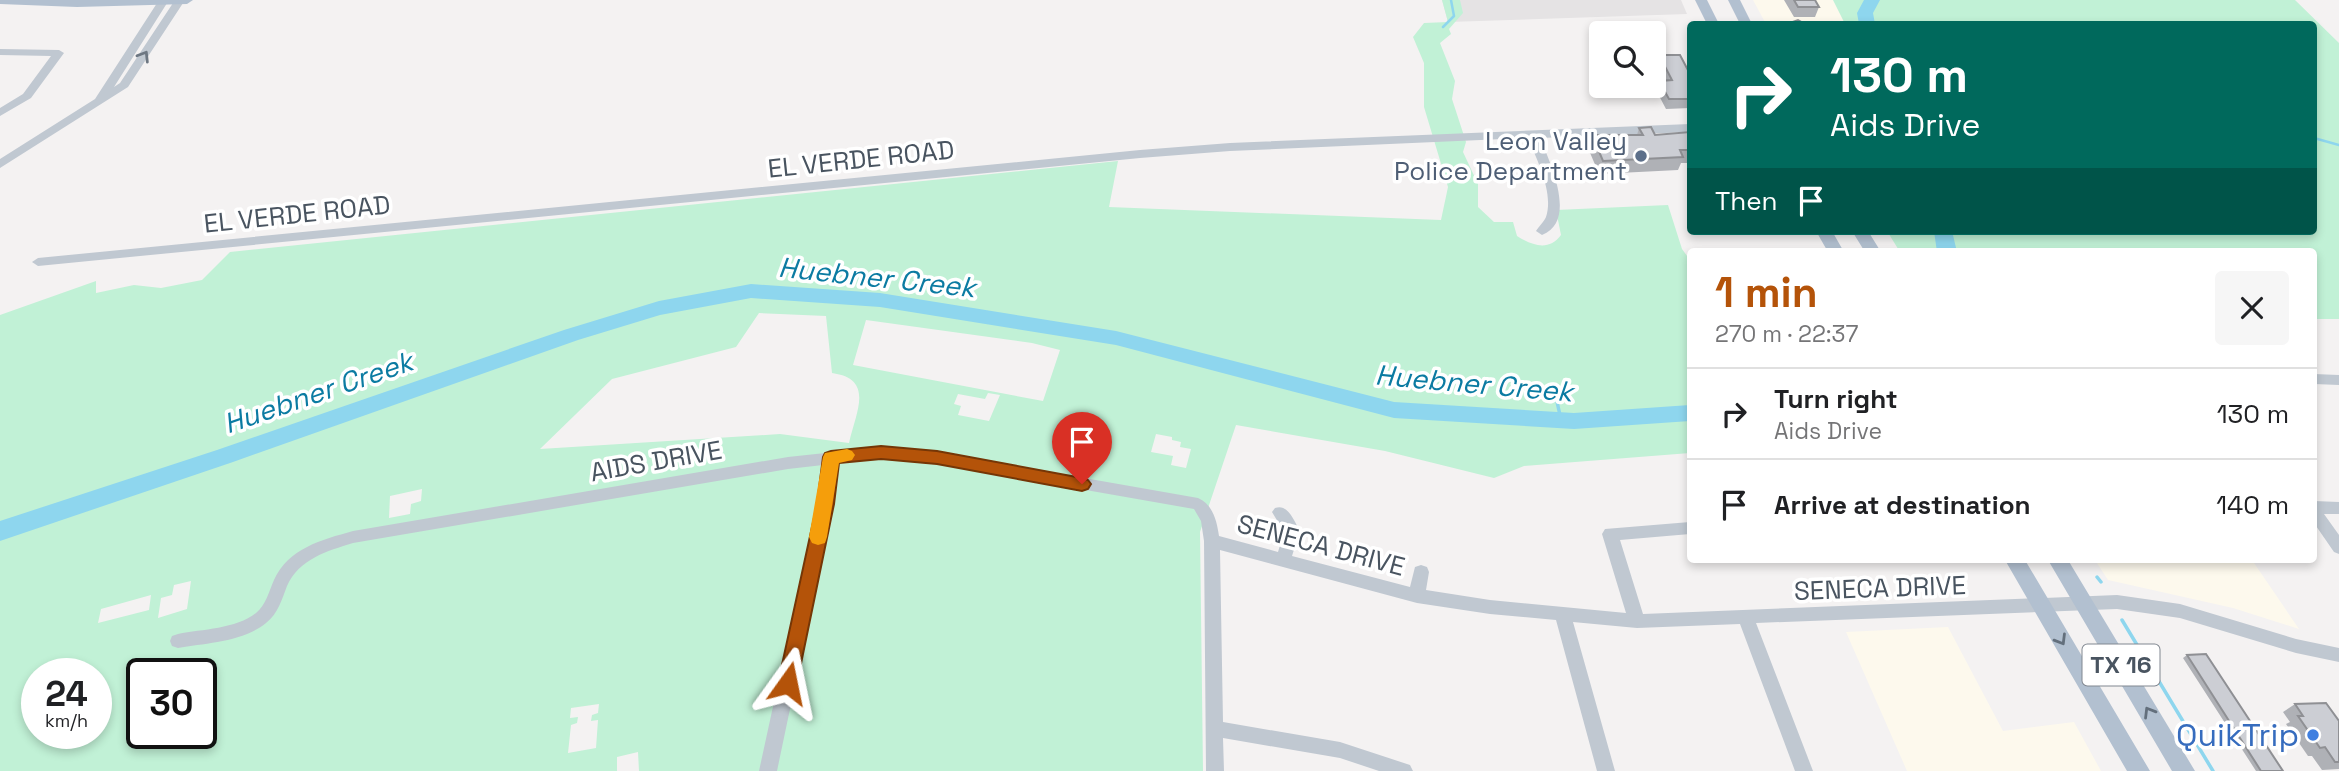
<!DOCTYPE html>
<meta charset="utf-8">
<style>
body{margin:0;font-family:"Space Grotesk",sans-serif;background:#f6f6f6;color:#202124;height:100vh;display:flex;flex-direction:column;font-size:26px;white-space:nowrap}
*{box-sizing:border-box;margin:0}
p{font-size:23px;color:#757577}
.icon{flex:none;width:38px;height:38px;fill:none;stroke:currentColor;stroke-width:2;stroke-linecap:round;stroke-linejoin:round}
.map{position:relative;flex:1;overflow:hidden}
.sheet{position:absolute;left:1687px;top:248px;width:630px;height:315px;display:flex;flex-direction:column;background:#fff;border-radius:7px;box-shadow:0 4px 10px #0003}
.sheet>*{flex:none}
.hud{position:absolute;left:1687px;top:21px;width:630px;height:214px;border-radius:7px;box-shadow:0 4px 10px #0003;background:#00695c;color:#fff;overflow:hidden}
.fabs{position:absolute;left:1589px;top:21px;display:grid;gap:14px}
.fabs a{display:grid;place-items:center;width:77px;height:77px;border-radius:7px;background:#fff;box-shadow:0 4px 10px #0003;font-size:35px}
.speed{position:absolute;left:21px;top:658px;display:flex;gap:14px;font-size:35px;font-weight:700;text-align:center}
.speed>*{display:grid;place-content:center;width:91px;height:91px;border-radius:50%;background:#fff;box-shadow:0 4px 10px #0003;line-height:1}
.speed small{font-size:18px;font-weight:400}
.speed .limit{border:4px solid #111;border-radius:10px;background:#fff;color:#111}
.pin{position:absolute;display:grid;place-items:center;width:60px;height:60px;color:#fff;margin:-72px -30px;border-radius:50% 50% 50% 0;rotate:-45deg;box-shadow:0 0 7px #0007}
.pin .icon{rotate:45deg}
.me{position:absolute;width:77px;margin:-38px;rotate:12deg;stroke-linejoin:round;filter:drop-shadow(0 0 5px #0008)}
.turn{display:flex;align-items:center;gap:24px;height:147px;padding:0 28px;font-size:32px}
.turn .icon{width:91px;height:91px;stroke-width:2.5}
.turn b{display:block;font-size:49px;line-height:60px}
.then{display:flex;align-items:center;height:66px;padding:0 28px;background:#0003;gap:14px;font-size:26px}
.round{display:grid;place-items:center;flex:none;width:74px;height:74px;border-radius:7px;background:#f6f6f6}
.headline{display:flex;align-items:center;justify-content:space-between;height:119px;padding:0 28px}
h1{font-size:42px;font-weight:600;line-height:52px;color:#b45309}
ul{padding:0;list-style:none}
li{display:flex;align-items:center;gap:21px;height:91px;padding:0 28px;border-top:2px solid #e0e0e0}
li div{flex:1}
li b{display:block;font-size:26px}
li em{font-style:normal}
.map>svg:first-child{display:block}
</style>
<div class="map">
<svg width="2339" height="771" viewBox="0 0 2339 771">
<rect width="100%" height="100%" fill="#f4f2f2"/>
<path fill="#fdf9ed" d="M1753 0H1833L1846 24H1766Z
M2095 560H2252L2299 629 2233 608 2108 580Z
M1948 627 2003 731 2074 722 2101 771H1907L1846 632Z"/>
<path fill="#e5e3e4" d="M1442 0H1681L1687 14 1448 22Z"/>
<path fill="#c1f1d6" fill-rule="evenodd" d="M1442 0H1460L1463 13 1449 29 1451 34 1440 43 1455 81 1452 99 1466 142 1463 152 1478 184V207L1494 222H1513L1517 236C1531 245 1549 252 1561 235L1556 210 1668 205 1682 249 1690 260V453L1524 466 1494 478 1385 451 1236 425 1200 532 1203 771H639L638 752 617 757V771H0V315L96 281V293L134 285 161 288 202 280 230 252 1118 161 1109 207 1441 220 1448 187 1424 107V63L1413 37 1424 23 1448 22ZM759 313 826 316 832 373C875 379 856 412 849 443L780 434 540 449 612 379 736 347ZM866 320 1032 343 1060 350 1043 401 853 365ZM988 393 1000 395 989 421 958 415 961 406 954 404 958 394 985 399ZM1156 434 1172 437V440L1181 442 1180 447 1191 449 1186 468 1171 465 1173 456 1151 452ZM422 489 421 501 411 504 410 514 389 518 390 496ZM191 581 187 609 158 618 161 598 172 595 174 585ZM151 595 149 610 98 623 101 609ZM37 674H96V733H37ZM142 674H201V733H142ZM599 704 598 713 592 715 591 721 598 720 596 748 568 753 571 725 577 723 578 717 570 718 571 708Z
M1833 0H2295L2339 43V319H2314V252H1900L1887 231H2314V24H1845Z"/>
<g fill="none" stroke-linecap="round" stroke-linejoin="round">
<path stroke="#8ed6ee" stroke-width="2.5" d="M1443 27 1454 16 1451 0
M2314 138 2339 145"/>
<path stroke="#8ed6ee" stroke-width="3.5" d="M1556 397 1561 420
M2097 577 2101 582
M2122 620 2213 771"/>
<path fill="#8ed6ee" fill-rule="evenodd" d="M1864 0H1880L1873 13 1875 24H1859L1857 13Z
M1934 231H1952L1957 252H1937Z
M751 284 880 293 1116 331 1394 402 1574 413 1690 405V421L1574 429 1394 418 1116 345 880 307 751 298 660 315 578 340 233 462 0 541V521L217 450 564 330 659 301Z"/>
<path fill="#c0c8d1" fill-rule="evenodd" d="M159 0H169L114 87 120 83 175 0H185L128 87 0 168V159L95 99Z
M0 49 59 50 64 53 31 98 0 116V108L23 94 51 56 0 55Z
M1690 124V132L1540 138C1550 162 1578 221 1542 235L1536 231C1539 226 1544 222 1546 217 1554 193 1537 160 1528 138L1230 151 1140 158 38 266 32 262 38 258 1140 150 1230 143Z
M2314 374 2339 375V385L2314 384Z
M881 447 937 452 1198 498C1213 504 1217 522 1219 536L1278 552 1284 532 1272 512 1275 508C1288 503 1294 521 1300 531L1292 556 1410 587 1415 567 1421 565 1427 567 1429 572 1426 590 1490 600 1626 613 1602 534 1605 529 1690 522V534L1620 540 1643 614 2117 595 2180 604 2296 639 2339 648V662L2296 653 2180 618 2117 609 1756 623 1813 771H1795L1740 624 1637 628 1573 622 1615 771H1597L1556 620 1490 614 1417 603 1220 550 1223 722 1340 742 1410 765 1413 771H1379L1340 758 1223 738 1224 771H1206L1204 541 1201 521 1194 509 937 464 881 459 838 463 833 504 777 771H759L817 504 823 465 788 469 353 543C327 551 299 559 287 586 282 599 278 614 266 623 243 642 206 643 178 648L172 646 170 641 172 636 178 634C202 629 236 629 256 613 266 605 269 591 274 580 289 548 321 540 353 531L788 457Z
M2314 501 2339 502V514H2324L2339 535V554L2334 552 2314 523Z"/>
<path fill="#b2c0d0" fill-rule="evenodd" d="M0 0H193L187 4 77 7 0 4Z
M1695 0H1707L1719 24H1707Z
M1728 0H1740L1752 24H1740Z
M1816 231H1832L1844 252H1828Z
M1852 231H1868L1881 252H1865Z
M2005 560H2025L2150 771H2127Z
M2048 560H2068L2195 771H2172Z"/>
</g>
<path fill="#afb1b6" d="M1784 0H1815L1819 7 1815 17H1794Z
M1659 55 1690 74V108L1666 109 1656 90 1659 81 1663 80 1655 65Z
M1639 128 1655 135 1690 132V163H1681L1678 170 1599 174 1588 148 1592 135H1637Z
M2187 655 2283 771H2256L2183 658Z
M2295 704 2339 721V769L2322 770 2312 756H2308L2286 724 2290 722 2283 712Z"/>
<path fill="#ccced4" stroke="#8f9094" stroke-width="2" d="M1794 0H1815L1819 7H1798Z
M1798 20 1805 24H1787Z
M1659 55H1680L1690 74V99H1669L1659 81 1672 80Z
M1651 127 1655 135 1690 132V150H1680L1683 157 1603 161 1592 135H1643L1639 128Z
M2206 654 2283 771H2261L2187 655Z
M2326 703 2339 721V762H2335L2325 747 2320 748 2298 716H2303L2295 704Z"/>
<defs><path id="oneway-chevron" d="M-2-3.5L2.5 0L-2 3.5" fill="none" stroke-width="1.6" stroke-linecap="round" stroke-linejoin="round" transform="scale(1.75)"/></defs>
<use stroke="#6d7782" href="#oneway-chevron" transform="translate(144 56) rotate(-58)"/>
<g stroke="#636f7c">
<use href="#oneway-chevron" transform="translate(2061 640) rotate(59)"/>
<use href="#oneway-chevron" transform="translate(2149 712) rotate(-121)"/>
</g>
<path fill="#b45309" stroke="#753606" stroke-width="2" d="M881 446 937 451 1082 478 1088 480 1091 484 1088 489 1082 491 937 464 881 459 839 463 834 504 797 683 794 689 788 692 781 689 778 683 817 504 823 457 825 453 831 451Z"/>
<path fill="#f59e0b" d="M847 449 852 451 855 455 852 460 839 463 827 537 825 543 818 545 812 543 809 537 823 457 825 453Z"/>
<circle fill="#5c6f8a" stroke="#fff" stroke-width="2.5" cx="1641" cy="156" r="7"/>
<circle fill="#3f7fe0" stroke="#fff" stroke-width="2.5" cx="2313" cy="735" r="7"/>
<g text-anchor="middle" stroke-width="7" stroke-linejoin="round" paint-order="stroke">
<rect fill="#fff" stroke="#808790" stroke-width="2" x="2082.5" y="644.5" width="77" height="41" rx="5"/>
<g font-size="24" font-weight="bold" fill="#495460">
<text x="2121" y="673">TX 16</text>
</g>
<g font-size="26" fill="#4e5e75" stroke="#fff" text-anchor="end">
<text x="1627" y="150">Leon Valley<tspan x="1627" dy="30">Police Department</tspan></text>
</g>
<g font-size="26" fill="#495460" stroke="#fff">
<text transform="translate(861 159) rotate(-6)" y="9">EL VERDE ROAD</text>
<text transform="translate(297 214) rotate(-6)" y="9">EL VERDE ROAD</text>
<text transform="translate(656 461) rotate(-10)" y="9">AIDS DRIVE</text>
<text transform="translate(1321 545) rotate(15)" y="9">SENECA DRIVE</text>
<text transform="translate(1880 588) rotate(-2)" y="9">SENECA DRIVE</text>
</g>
<g font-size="28" font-style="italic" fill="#0b7ba2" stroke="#fff">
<text transform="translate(877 277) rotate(6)" y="10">Huebner Creek</text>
<text transform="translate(1474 383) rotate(5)" y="10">Huebner Creek</text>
<text transform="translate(318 392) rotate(-19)" y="10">Huebner Creek</text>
</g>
<g font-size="32" fill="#366cbe" stroke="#fff" text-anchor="end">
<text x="2299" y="746">QuikTrip</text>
</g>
</g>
</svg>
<div class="fabs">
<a><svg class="icon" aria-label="search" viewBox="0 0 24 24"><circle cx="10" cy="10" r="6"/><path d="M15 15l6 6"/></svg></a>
</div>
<div class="speed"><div>24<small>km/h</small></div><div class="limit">30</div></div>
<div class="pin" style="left:1082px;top:484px;background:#d93025"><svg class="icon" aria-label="arrive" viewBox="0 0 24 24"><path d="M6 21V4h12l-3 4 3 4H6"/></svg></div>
<svg class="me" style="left:788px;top:683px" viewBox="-20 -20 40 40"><path d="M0-17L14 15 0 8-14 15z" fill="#b45309" stroke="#fff" stroke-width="4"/></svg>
<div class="hud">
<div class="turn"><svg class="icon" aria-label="right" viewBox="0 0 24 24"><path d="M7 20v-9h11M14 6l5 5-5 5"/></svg><div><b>130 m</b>Aids Drive</div></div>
<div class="then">Then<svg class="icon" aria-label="arrive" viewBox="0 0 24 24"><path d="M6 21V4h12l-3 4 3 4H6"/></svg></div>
</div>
<section class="sheet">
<div class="headline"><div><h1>1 min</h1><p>270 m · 22:37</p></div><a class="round"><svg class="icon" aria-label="close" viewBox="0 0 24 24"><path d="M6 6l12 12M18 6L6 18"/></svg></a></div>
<ul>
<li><svg class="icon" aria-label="right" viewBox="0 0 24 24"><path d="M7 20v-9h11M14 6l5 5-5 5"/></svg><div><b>Turn right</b><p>Aids Drive</p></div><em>130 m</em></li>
<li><svg class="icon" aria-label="arrive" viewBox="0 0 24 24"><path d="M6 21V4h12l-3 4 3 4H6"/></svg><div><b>Arrive at destination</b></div><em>140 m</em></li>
</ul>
</section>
</div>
